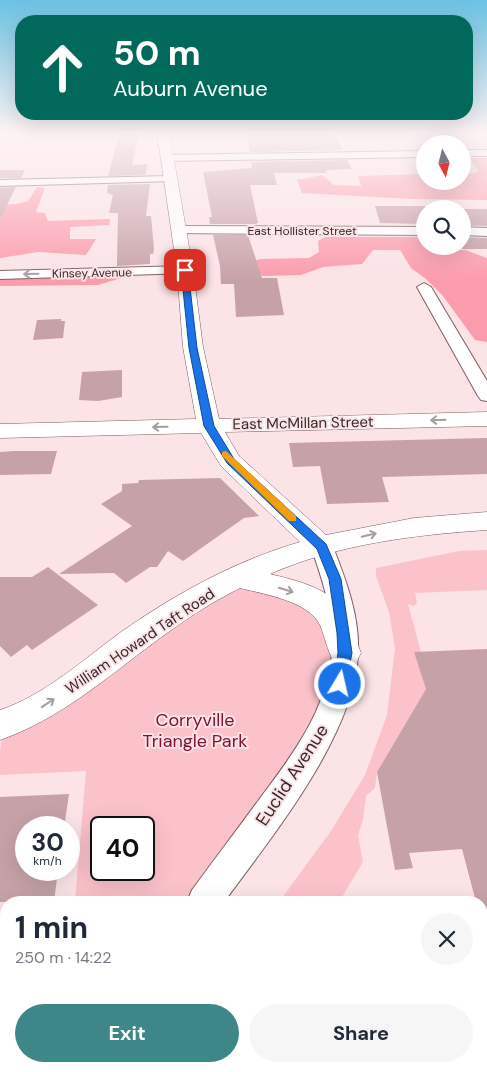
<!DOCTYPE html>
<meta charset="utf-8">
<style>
body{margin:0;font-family:"DM Sans",sans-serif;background:#f6f6f7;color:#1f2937;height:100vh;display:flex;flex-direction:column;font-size:19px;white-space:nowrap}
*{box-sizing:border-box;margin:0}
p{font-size:16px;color:#747a83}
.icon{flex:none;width:28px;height:28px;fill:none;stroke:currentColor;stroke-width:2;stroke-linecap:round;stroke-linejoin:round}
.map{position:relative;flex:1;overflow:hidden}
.drawer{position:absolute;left:0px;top:896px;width:488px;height:176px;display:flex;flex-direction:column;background:#fff;border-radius:20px 20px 0 0;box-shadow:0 5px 20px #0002}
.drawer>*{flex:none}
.guide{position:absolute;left:15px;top:15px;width:458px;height:105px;border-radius:20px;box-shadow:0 5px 20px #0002;background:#00695c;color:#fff;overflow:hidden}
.needle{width:32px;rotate:173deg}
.fabs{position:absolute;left:416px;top:135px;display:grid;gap:10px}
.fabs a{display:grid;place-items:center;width:55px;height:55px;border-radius:50%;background:#fff;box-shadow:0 5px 20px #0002;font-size:25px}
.speed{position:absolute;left:15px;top:816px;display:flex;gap:10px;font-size:25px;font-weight:700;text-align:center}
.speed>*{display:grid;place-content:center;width:65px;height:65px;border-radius:50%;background:#fff;box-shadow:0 5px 20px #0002;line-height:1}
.speed small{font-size:12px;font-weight:400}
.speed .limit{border:2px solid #111;border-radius:8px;background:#fff;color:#111}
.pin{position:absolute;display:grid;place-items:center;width:42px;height:42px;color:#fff;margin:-21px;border-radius:10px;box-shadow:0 2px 8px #0006}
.me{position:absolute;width:55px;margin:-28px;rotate:9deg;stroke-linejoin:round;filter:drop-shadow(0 0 4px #0008)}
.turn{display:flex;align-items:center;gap:18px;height:105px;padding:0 15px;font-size:22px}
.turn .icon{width:65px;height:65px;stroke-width:2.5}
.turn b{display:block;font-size:35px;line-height:42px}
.round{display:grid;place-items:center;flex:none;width:52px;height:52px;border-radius:26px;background:#f6f6f7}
.head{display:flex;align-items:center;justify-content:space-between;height:85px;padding:0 15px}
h1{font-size:30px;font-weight:700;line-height:38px}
.button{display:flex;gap:10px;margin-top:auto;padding:10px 15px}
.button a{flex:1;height:58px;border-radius:30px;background:#3e8788;color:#fff;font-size:20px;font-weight:700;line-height:58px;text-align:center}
.button a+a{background:#f6f6f7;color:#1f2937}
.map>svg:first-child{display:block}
</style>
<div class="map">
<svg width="487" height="1072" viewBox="0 0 487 1072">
<rect width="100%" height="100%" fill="#fbe3e6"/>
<path fill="#fcc2ca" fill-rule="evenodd" d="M487 550V590L415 593 417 604 413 606 408 604 421 652 415 653 426 689 377 772 375 788 366 796 363 819 358 835 363 862 339 902H279L331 831 365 775 387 715 395 648 389 612 376 576V568L459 551Z
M239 577 275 587 343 633 306 760 204 902H75L86 771 0 775V751L4 723ZM101 828H144V870H101Z
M189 1066H245L242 1072H187Z"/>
<path fill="#fb9cac" d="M469 158H487V200L412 199 302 193 297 180 322 175 334 185 361 186 358 176 425 174V181H462L463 174 475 173 478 170Z
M37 187 45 188 36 212 45 213 48 221 110 219 109 225 70 227V239H96L86 255 38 252 0 258V205L17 204 28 201Z
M325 237H423L425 246H429L432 251 465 250 487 258V342L475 340 443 296 426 279 411 268 400 250H373L362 264 323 267 301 275 263 276 252 272 254 261 260 259 309 258 319 252 318 241Z
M135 274 98 285 0 286V279Z"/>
<path fill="#c6a2a7" d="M120 131H139L132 165 148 164 145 175 108 176Z
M246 131H331L343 150 250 152Z
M347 160 352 169 326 170V173H274L277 185H250L258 223 255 224H210L209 217H212L203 172 252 168 251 162Z
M0 170H25L21 178H0Z
M150 184 146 216H151L154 249 153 254H150V264L117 266 118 213H109L113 195 107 193 108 185Z
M16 187 0 219V188Z
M375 206H425V224L380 223Z
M462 209H487V226L462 225Z
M213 235H248L262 278H277L284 315 236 317 234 284H221L220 266Z
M462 237 487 238V249H462Z
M61 319V321H65L63 338 33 340 37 320Z
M122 370V397L98 401 79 400 82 372Z
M487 438V474L382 477 389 502 327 504 320 466 293 467 289 443Z
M14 451H57L51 474 0 475V452Z
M220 478 259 516 244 518 183 561 168 551 157 567H150L126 583 114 573 59 574 132 526 101 504 122 491V484L138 483 139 480Z
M48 567 98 605 32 650 27 645 11 657 0 646V577H32Z
M487 649V920L481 921V902H476L462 849 409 853 413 868 395 870 377 772 426 689 414 652Z
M69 794 64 828H26V870H58L54 902H0V797Z"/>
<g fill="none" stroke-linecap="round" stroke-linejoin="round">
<defs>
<path id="minor" d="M462 150H487V156H462Z
M425 151V157L167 161 162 158 167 155Z
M170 176 174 177V181L0 186V180Z
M178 226 425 227V235L174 233 172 230Z
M462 227 487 228V236L462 235Z
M185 266 190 267 192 270 190 273 0 279V271Z
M424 283 431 287 487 381V401L481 400 478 396 417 287Z
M322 539 330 541 333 547C346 580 360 617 358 654 354 737 272 836 224 902H187L192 890C214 860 236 831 258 801 291 757 326 712 332 654 335 618 323 581 311 547L314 541Z
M92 1066H132L130 1072H90Z"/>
<path id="major" d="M157 131H169L193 270 203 347 219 419 487 412V426L225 432 239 456 326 535 414 518 487 512V530C413 535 338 544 270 574 294 580 328 587 343 610 351 623 355 638 361 653L356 662 345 666 334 662C327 650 325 637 320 625 309 601 263 594 240 588 210 603 183 621 156 641 106 678 60 719 0 740V710C45 695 84 659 121 632 177 593 235 561 300 542L221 466 201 433 0 438V424L196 419 183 347 177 270Z"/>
</defs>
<use href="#minor" stroke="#7d5c61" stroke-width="2"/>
<use href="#major" stroke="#7d5c61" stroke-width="1"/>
<use href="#minor" fill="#fff" fill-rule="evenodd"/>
<use href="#major" fill="#fff" fill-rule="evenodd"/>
</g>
<defs><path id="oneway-shaft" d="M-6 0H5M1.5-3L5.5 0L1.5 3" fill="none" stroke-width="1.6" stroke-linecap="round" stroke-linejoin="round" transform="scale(1.25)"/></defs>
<g stroke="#a59e9f">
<use href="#oneway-shaft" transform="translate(31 274) rotate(179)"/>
<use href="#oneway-shaft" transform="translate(438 420) rotate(178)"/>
<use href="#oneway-shaft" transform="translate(160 427) rotate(179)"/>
<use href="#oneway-shaft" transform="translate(369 535) rotate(-13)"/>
<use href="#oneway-shaft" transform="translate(286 590) rotate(17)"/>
<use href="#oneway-shaft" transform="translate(48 703) rotate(-34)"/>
</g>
<linearGradient id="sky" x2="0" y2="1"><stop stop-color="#6bc2e2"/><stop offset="0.47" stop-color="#fdf2f4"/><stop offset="1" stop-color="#fdf2f4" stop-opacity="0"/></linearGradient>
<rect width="487" height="281" fill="url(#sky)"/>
<path fill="#1a73e8" stroke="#114b97" d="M185 268 188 270 197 348 214 426 234 459 326 544 341 579 352 653 345 688H335L333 684 338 653 337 633 329 579 317 549 227 463 204 426 189 348 181 270Z"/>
<path fill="#f59e0b" d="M226 451 296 516V521H289L222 456V452Z"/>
<g text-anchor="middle" stroke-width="4" stroke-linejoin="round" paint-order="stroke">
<g font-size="12" fill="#37282a" stroke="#fbe3e6">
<text x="302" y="235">East Hollister Street</text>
<text transform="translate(92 273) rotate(-1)" y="4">Kinsey Avenue</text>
</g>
<g font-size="15" fill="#37282a" stroke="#fbe3e6">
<text transform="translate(303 423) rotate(-1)" y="5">East McMillan Street</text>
<text transform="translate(140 641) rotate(-34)" y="5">William Howard Taft Road</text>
</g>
<g font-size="18" fill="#811235" stroke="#fbe3e6">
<text x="195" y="726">Corryville<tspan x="195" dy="21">Triangle Park</tspan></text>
</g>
<g font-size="18" fill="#37282a" stroke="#fbe3e6">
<text transform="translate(292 775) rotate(-57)" y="6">Euclid Avenue</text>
</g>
</g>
</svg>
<div class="fabs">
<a><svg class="needle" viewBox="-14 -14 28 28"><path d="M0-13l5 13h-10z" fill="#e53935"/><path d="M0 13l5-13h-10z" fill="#747a83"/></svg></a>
<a><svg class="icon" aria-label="search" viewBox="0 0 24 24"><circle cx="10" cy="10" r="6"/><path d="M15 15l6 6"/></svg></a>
</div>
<div class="speed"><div>30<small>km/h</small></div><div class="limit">40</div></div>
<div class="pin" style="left:185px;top:270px;background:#d93025"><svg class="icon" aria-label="arrive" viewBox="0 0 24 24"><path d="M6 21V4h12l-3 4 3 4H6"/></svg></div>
<svg class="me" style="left:340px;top:684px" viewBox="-20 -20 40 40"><circle r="17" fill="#1a73e8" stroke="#fff" stroke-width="3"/><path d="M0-11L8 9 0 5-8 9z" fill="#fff"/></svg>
<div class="guide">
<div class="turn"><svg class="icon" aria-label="ahead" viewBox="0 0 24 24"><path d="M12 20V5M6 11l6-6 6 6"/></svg><div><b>50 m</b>Auburn Avenue</div></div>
</div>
<section class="drawer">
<div class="head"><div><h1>1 min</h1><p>250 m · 14:22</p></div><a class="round"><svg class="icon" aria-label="close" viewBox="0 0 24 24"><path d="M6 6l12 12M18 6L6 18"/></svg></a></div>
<div class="button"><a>Exit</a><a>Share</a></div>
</section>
</div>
